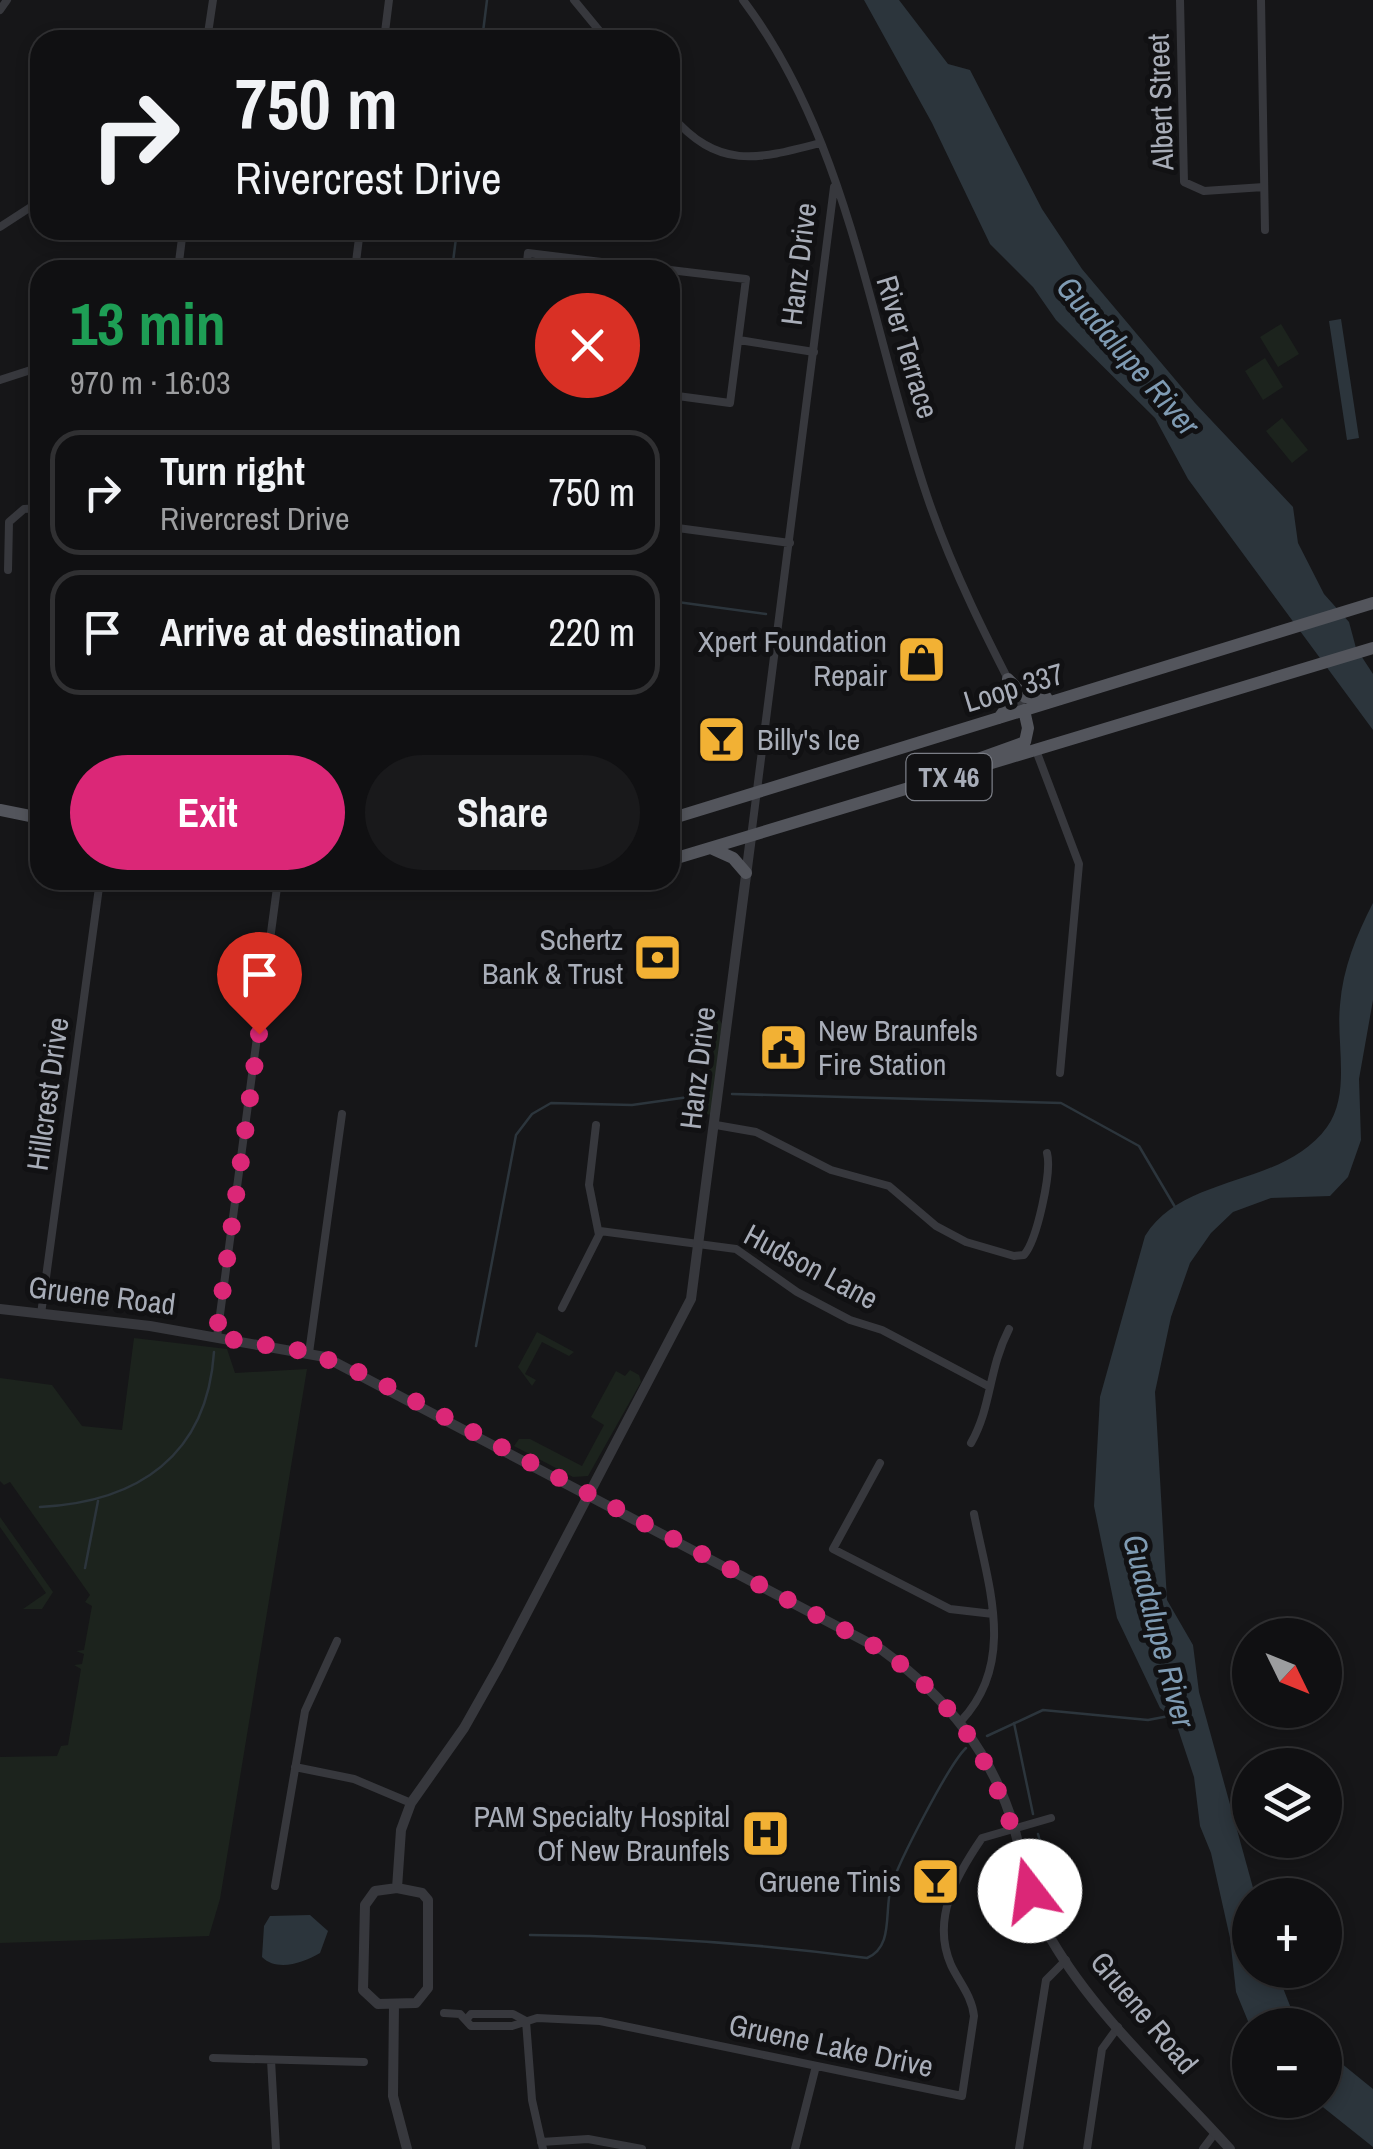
<!DOCTYPE html>
<meta charset="utf-8">
<style>
body{margin:0;font-family:"Archivo Narrow",sans-serif;background:#19191b;color:#f1f3f6;height:100vh;display:flex;flex-direction:column;font-size:38px;white-space:nowrap}
*{box-sizing:border-box;margin:0}
p{font-size:32px;color:#9c9d9f}
.icon{flex:none;width:55px;height:55px;fill:none;stroke:currentColor;stroke-width:2;stroke-linecap:round;stroke-linejoin:round}
.map{position:relative;flex:1;overflow:hidden}
.sheet{position:absolute;left:30px;top:260px;width:650px;height:630px;display:flex;flex-direction:column;background:#101012;border-radius:30px;box-shadow:0 5px 15px #0003,0 0 0 2px #303032}
.sheet>*{flex:none}
.banner{position:absolute;left:30px;top:30px;width:650px;height:210px;border-radius:30px;box-shadow:0 5px 15px #0003,0 0 0 2px #303032;background:#101012;color:#f1f3f6;overflow:hidden}
.needle{width:65px;rotate:133deg}
.buttons{position:absolute;left:1232px;top:1618px;display:grid;gap:20px}
.buttons a{display:grid;place-items:center;width:110px;height:110px;border-radius:50%;background:#101012;box-shadow:0 5px 15px #0003,0 0 0 2px #303032;font-size:50px}
.pin{position:absolute;display:grid;place-items:center;width:85px;height:85px;color:#fff;margin:-102px -42px;border-radius:50% 50% 50% 0;rotate:-45deg;box-shadow:0 0 10px #0007}
.pin .icon{rotate:45deg}
.me{position:absolute;width:110px;margin:-55px;rotate:345deg;stroke-linejoin:round;filter:drop-shadow(0 0 8px #0008)}
.turn{display:flex;align-items:center;gap:35px;height:210px;padding:0 40px;font-size:45px}
.turn .icon{width:130px;height:130px;stroke-width:2.5}
.turn b{display:block;font-size:70px;line-height:85px}
.round{display:grid;place-items:center;flex:none;width:105px;height:105px;border-radius:52px;background:#19191b}
.overview{display:flex;align-items:center;justify-content:space-between;height:170px;padding:0 40px}
h1{font-size:60px;font-weight:800;line-height:75px;color:#1e9e55}
.primary-button{display:flex;gap:20px;margin-top:auto;padding:20px 40px}
.primary-button a{flex:1;height:115px;border-radius:60px;background:#db2777;color:#fff;font-size:40px;font-weight:800;line-height:115px;text-align:center}
.primary-button a+a{background:#19191b;color:#f1f3f6}
ul{padding:0;list-style:none}
li{display:flex;align-items:center;gap:30px;height:125px;margin:0 20px 15px;padding:0 20px;border:5px solid #303032;border-radius:30px}
li div{flex:1}
li b{display:block;font-size:38px}
li em{font-style:normal}
.map>svg:first-child{display:block}
</style>
<div class="map">
<svg width="1373" height="2149" viewBox="0 0 1373 2149">
<rect width="100%" height="100%" fill="#161618"/>
<path fill="#1c231d" d="M1281 324 1299 354 1278 367 1260 337Z
M1265 358 1283 387 1263 400 1245 371Z
M1282 418 1308 450 1292 463 1266 431Z
M716 1014 722 1024 711 1115 706 1114 708 1095 704 1103V1085H696L697 1076H707Z
M537 1332 574 1352 569 1356 542 1342 525 1374 536 1380 532 1386 518 1367Z
M134 1338 227 1349 235 1373 307 1369 220 1899 209 1936 0 1943V1757L57 1756 61 1746 68 1745 81 1669 74 1665 82 1664 84 1654 76 1651 84 1650 92 1606 85 1602 90 1595 10 1482 4 1485 0 1481V1378L52 1385 82 1426 122 1430Z
M630 1370 639 1375 641 1382 588 1476 573 1477 514 1446 519 1439H530L582 1466 604 1425 591 1417 616 1371 625 1376Z
M0 1517 53 1592 42 1609H23L46 1593 0 1527Z"/>
<path fill="#2c353c" d="M864 0H899L948 64 970 70 1042 209 1082 269 1195 403 1293 507 1298 543 1324 594 1349 622 1356 648 1373 674V730L1188 479 1155 418 1056 320 1033 287 990 244 932 123Z
M1341 319 1359 438 1347 440 1329 321Z
M1373 903V1000L1359 1079 1361 1140 1348 1177 1330 1196 1271 1198 1233 1212 1211 1233 1190 1263 1171 1317 1155 1392 1167 1600 1193 1645 1199 1692 1255 1895H1250V1970H1276L1294 2016 1302 2025 1250 2026 1236 1992 1230 1938 1211 1853 1200 1826 1194 1777 1175 1720 1160 1708 1117 1618 1094 1506 1100 1397 1145 1236C1184 1173 1283 1188 1327 1127 1351 1094 1336 1043 1340 1005 1343 968 1356 936 1373 903Z
M310 1915 328 1931 320 1953C303 1963 277 1972 262 1957L264 1926 270 1916Z
M1325 2050 1373 2089V2147L1314 2100H1325Z"/>
<g fill="none" stroke-linecap="round" stroke-linejoin="round">
<path stroke="#2c353c" stroke-width="2.5" d="M482 40 487 0
M452 270 457 230
M670 601 766 614
M732 1094 1061 1103 1139 1146 1175 1207
M476 1346 516 1135 532 1114 551 1103 632 1105 703 1095
M40 1507C138 1502 207 1456 214 1352
M85 1568 98 1501
M1014 1723 1033 1814
M987 1736 1043 1710 1148 1720 1169 1716
M1038 1834 1056 1898
M530 1935C642 1936 756 1943 867 1958 894 1947 884 1911 891 1887 898 1863 949 1764 966 1748"/>
<path stroke="#37383d" stroke-width="8" d="M574 0 607 40
M743 0C850 142 871 331 927 496 952 570 988 641 1024 710
M1180 0 1184 182 1204 191 1264 187
M1261 0 1265 230
M0 10 7 0
M207 40 213 0
M384 40 389 0
M670 114C718 170 756 160 820 143
M0 227 40 201
M178 270 183 230
M355 270 360 230
M526 270 528 253 667 270
M670 270 746 279 730 403 670 395
M739 340 814 352
M0 380 40 367
M670 527 790 543
M8 570 9 522 24 509 40 508
M1037 753 1079 864 1060 1073
M751 837 834 187
M716 1125 756 1132 831 1170 889 1186 936 1226 966 1242 1014 1256 1024 1255C1037 1240 1052 1172 1047 1153
M600 1231 736 1249 797 1292 850 1320 882 1330 988 1386
M562 1308 599 1235 589 1185 596 1125
M41 1314 100 880
M217 1337 278 880
M309 1353 342 1114
M971 1443C992 1406 988 1370 1009 1329
M880 1463 833 1549 950 1609 993 1614
M961 1721C1017 1662 988 1585 974 1514
M295 1767 354 1779 411 1803
M275 1886 305 1711 337 1641
M444 2013 460 2014 471 2026H512L537 2018 600 2021 962 2096 974 2016C972 1996 959 1982 951 1965 931 1919 956 1876 982 1838L1051 1818
M466 2020 471 2014H513L526 2021
M526 2021 532 2100 543 2149
M213 2058 364 2062
M271 2060 276 2149
M541 2142 588 2139 642 2149
M795 2149 816 2066
M1019 2149 1046 1980 1066 1960
M1087 2149 1102 2049 1118 2027
M1203 2149 1215 2133"/>
<path stroke="#37383d" stroke-width="10" d="M0 1309 150 1326 325 1357 882 1650C946 1697 993 1753 1015 1831 1025 1868 1031 1906 1051 1939 1097 2018 1170 2082 1230 2149
M397 1888 401 1830 411 1803 464 1728 499 1666 691 1299 751 837
M397 1888 422 1893 428 1900V1988L416 2003 378 2004 363 1990 365 1905 375 1891Z
M394 2005 393 2096 407 2149"/>
<path stroke="#53555c" stroke-width="12" d="M1008 679 1025 697H1046
M999 718 1007 707 1008 679
M970 762 1025 742 1028 728 1024 710
M0 810 40 818
M670 819 1373 603
M713 849 733 858 746 873
M670 860 1373 648
M420 880H555"/>
</g>
<g fill="none" stroke-linecap="round" stroke-linejoin="round">
<path stroke="#db2777" stroke-width="18" stroke-dasharray="0 32.4" d="M259 1034 216 1337 309 1352 368 1376 882 1650C975 1717 1002 1783 1030 1891"/>
</g>
<defs>
<symbol id="shop-square" viewBox="-11 -11 22 22"><rect x="-9" y="-9" width="18" height="18" rx="4" fill="#f2b134" stroke="#111113"/><path d="M-5-2.5h2.3a2.7 3.5 0 0 1 5.4 0H5L5.5 6h-11ZM-1.5-2.5h3a1.5 2.3 0 0 0-3 0Z" fill="#111"/></symbol>
<symbol id="bar-square" viewBox="-11 -11 22 22"><rect x="-9" y="-9" width="18" height="18" rx="4" fill="#f2b134" stroke="#111113"/><path d="M-6-5H6L.8 .8V4.5H3.5V6h-7V4.5H-.8V.8Z" fill="#111"/></symbol>
<symbol id="bank-square" viewBox="-11 -11 22 22"><rect x="-9" y="-9" width="18" height="18" rx="4" fill="#f2b134" stroke="#111113"/><path d="M-6-4H6V4H-6ZM0-2.3a2.3 2.3 0 1 0 0 4.6a2.3 2.3 0 1 0 0-4.6Z" fill="#111"/></symbol>
<symbol id="civic-square" viewBox="-11 -11 22 22"><rect x="-9" y="-9" width="18" height="18" rx="4" fill="#f2b134" stroke="#111113"/><path d="M-.6-6.5H3V-4.5H.6V-3L4-1V1h2V6H-6V1h2V-1L-.6-3ZM-1.2 2.5V6h2.4V2.5Z" fill="#111"/></symbol>
<symbol id="hospital-square" viewBox="-11 -11 22 22"><rect x="-9" y="-9" width="18" height="18" rx="4" fill="#f2b134" stroke="#111113"/><path d="M-5-5h3v3.5h4V-5h3V5h-3V1.5h-4V5h-3Z" fill="#111"/></symbol>
</defs>
<g fill-rule="evenodd">
<use href="#shop-square" x="894" y="632" width="55" height="55"/>
<use href="#bar-square" x="694" y="712" width="55" height="55"/>
<use href="#bank-square" x="630" y="930" width="55" height="55"/>
<use href="#civic-square" x="756" y="1020" width="55" height="55"/>
<use href="#hospital-square" x="738" y="1806" width="55" height="55"/>
<use href="#bar-square" x="908" y="1854" width="55" height="55"/>
</g>
<g text-anchor="middle" stroke-width="10" stroke-linejoin="round" paint-order="stroke">
<rect fill="#111113" stroke="#7b7e86" stroke-width="2.5" x="906.5" y="754" width="85" height="46" rx="8"/>
<g font-size="28" font-weight="bold" fill="#a8adb8">
<text x="949" y="787">TX 46</text>
</g>
<g font-size="30" fill="#a8adb8" stroke="#111113">
<text transform="translate(1161 102) rotate(-92)" y="10">Albert Street</text>
<text transform="translate(799 264) rotate(-83)" y="10">Hanz Drive</text>
<text transform="translate(907 347) rotate(73)" y="10">River Terrace</text>
<text transform="translate(1014 688) rotate(-17)" y="10">Loop 337</text>
<text transform="translate(698 1068) rotate(-83)" y="10">Hanz Drive</text>
<text transform="translate(48 1094) rotate(-82)" y="10">Hillcrest Drive</text>
<text transform="translate(811 1267) rotate(28)" y="10">Hudson Lane</text>
<text transform="translate(102 1296) rotate(7)" y="10">Gruene Road</text>
<text transform="translate(1144 2013) rotate(50)" y="10">Gruene Road</text>
<text transform="translate(831 2046) rotate(12)" y="10">Gruene Lake Drive</text>
</g>
<g font-size="30" fill="#a8adb8" stroke="#111113" text-anchor="end">
<text x="887" y="652">Xpert Foundation<tspan x="887" dy="34">Repair</tspan></text>
<text x="757" y="750" text-anchor="start">Billy's Ice</text>
<text x="623" y="950">Schertz<tspan x="623" dy="34">Bank &amp; Trust</tspan></text>
<text x="818" y="1041" text-anchor="start">New Braunfels<tspan x="818" dy="34">Fire Station</tspan></text>
<text x="730" y="1827">PAM Specialty Hospital<tspan x="730" dy="34">Of New Braunfels</tspan></text>
<text x="901" y="1892">Gruene Tinis</text>
</g>
<g font-size="32" font-style="italic" fill="#7f9bb3" stroke="#111113">
<text transform="translate(1128 356) rotate(49)" y="11">Guadalupe River</text>
<text transform="translate(1159 1631) rotate(75)" y="11">Guadalupe River</text>
</g>
</g>
</svg>
<div class="buttons">
<a><svg class="needle" viewBox="-14 -14 28 28"><path d="M0-13l5 13h-10z" fill="#e53935"/><path d="M0 13l5-13h-10z" fill="#9c9d9f"/></svg></a>
<a><svg class="icon" aria-label="layers" viewBox="0 0 24 24"><path d="M12 4l9 5-9 5-9-5zM3 14l9 5 9-5"/></svg></a>
<a>+</a>
<a>−</a>
</div>
<div class="pin" style="left:259px;top:1034px;background:#d93025"><svg class="icon" aria-label="arrive" viewBox="0 0 24 24"><path d="M6 21V4h12l-3 4 3 4H6"/></svg></div>
<svg class="me" style="left:1030px;top:1891px" viewBox="-20 -20 40 40"><circle r="19" fill="#fff"/><path d="M0-13L10 11 0 6-10 11z" fill="#db2777"/></svg>
<div class="banner">
<div class="turn"><svg class="icon" aria-label="right" viewBox="0 0 24 24"><path d="M7 20v-9h11M14 6l5 5-5 5"/></svg><div><b>750 m</b>Rivercrest Drive</div></div>
</div>
<section class="sheet">
<div class="overview"><div><h1>13 min</h1><p>970 m · 16:03</p></div><a class="round" style="background:#d93025;color:#fff"><svg class="icon" aria-label="close" viewBox="0 0 24 24"><path d="M6 6l12 12M18 6L6 18"/></svg></a></div>
<ul>
<li><svg class="icon" aria-label="right" viewBox="0 0 24 24"><path d="M7 20v-9h11M14 6l5 5-5 5"/></svg><div><b>Turn right</b><p>Rivercrest Drive</p></div><em>750 m</em></li>
<li><svg class="icon" aria-label="arrive" viewBox="0 0 24 24"><path d="M6 21V4h12l-3 4 3 4H6"/></svg><div><b>Arrive at destination</b></div><em>220 m</em></li>
</ul>
<div class="primary-button"><a>Exit</a><a>Share</a></div>
</section>
</div>
